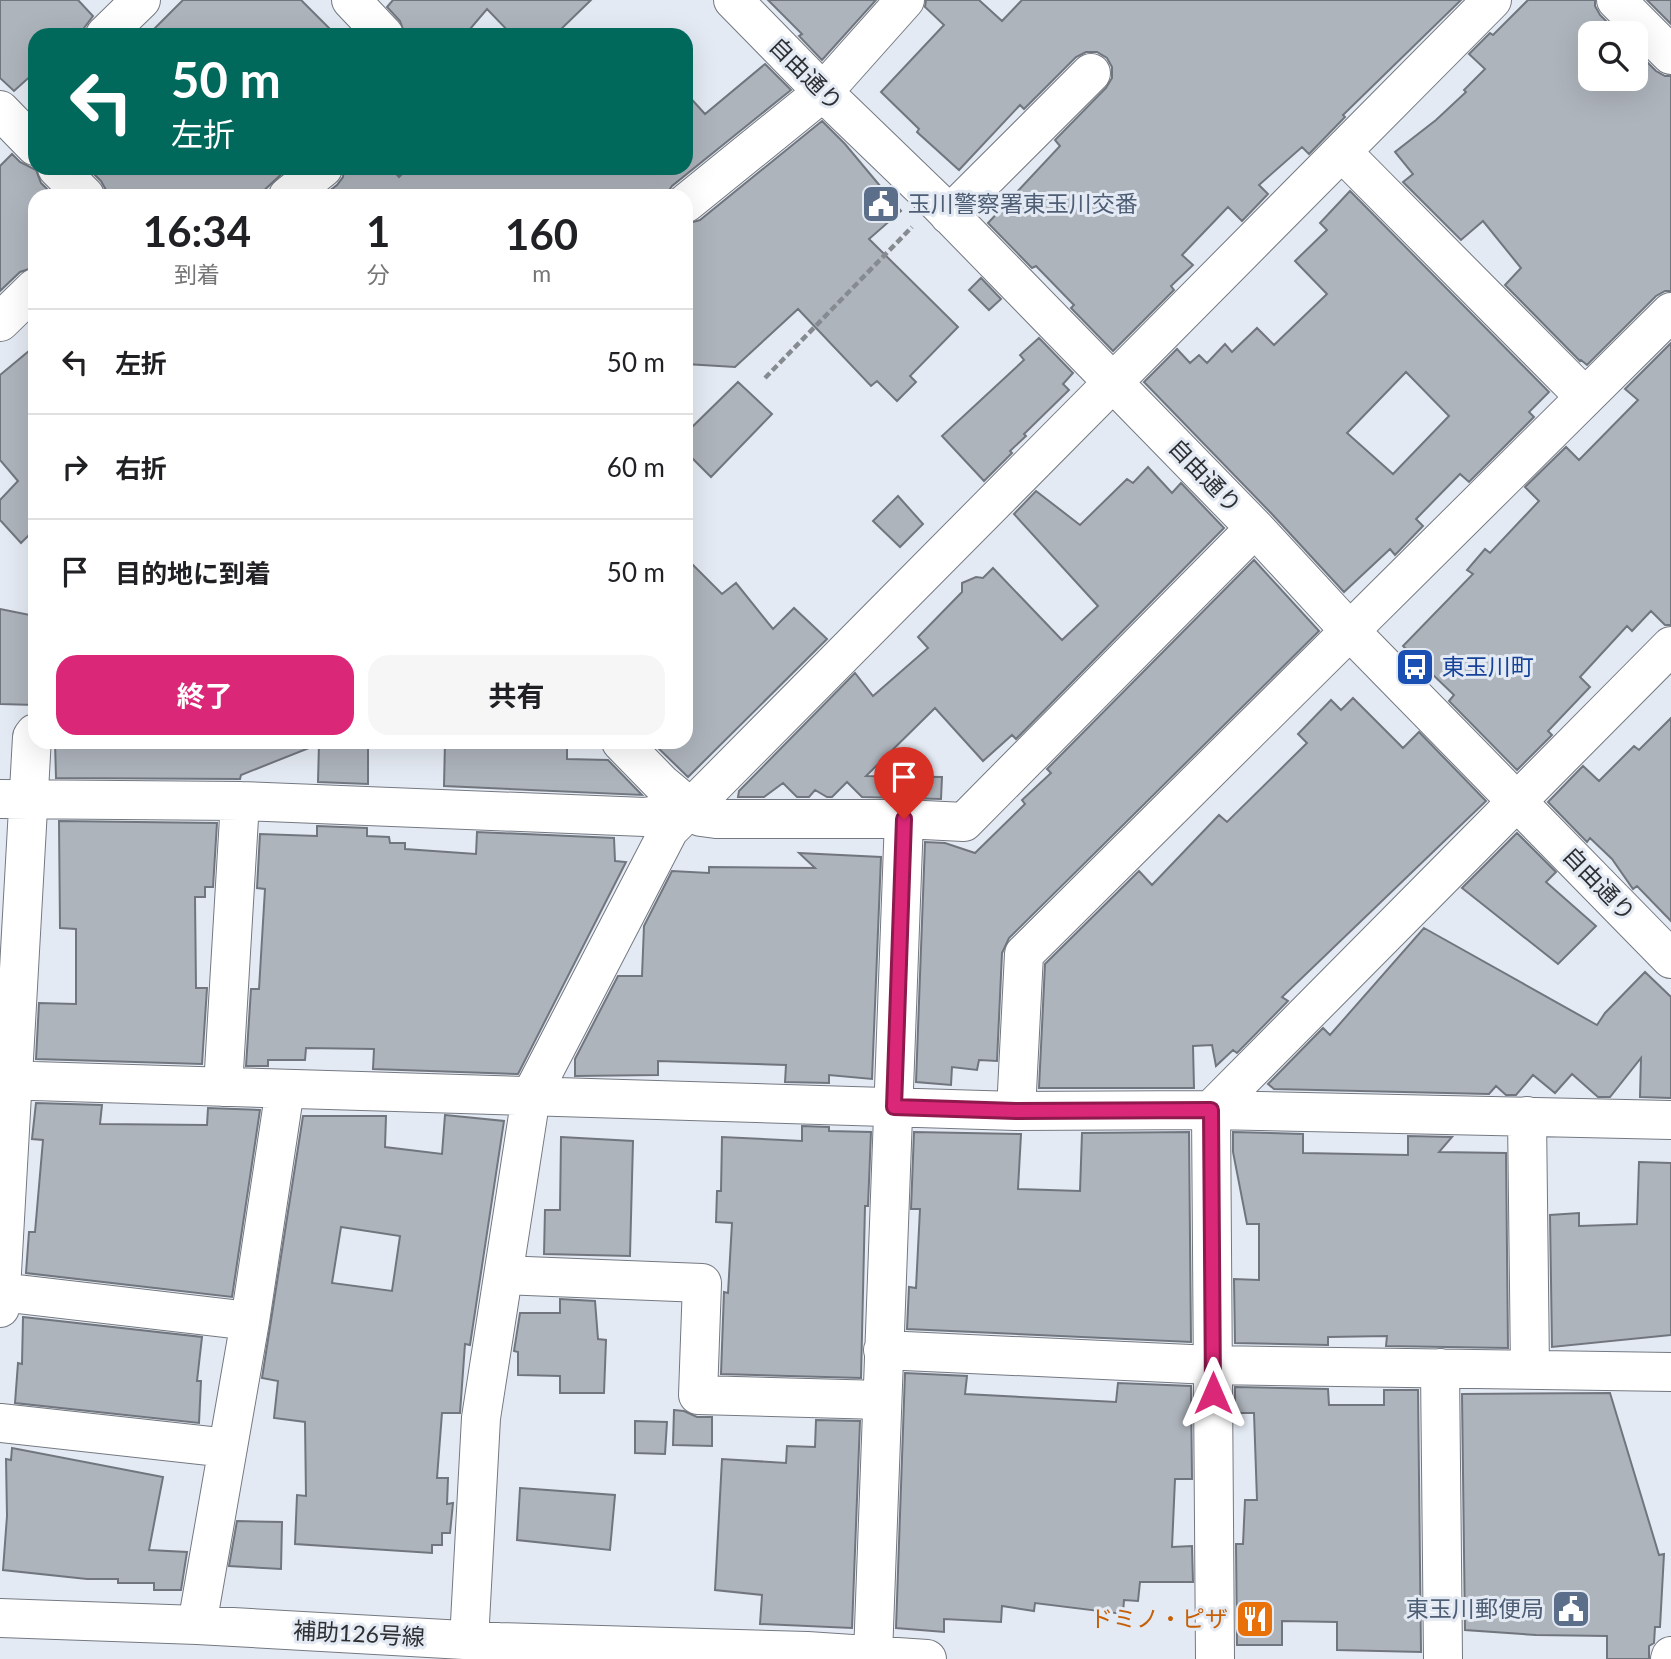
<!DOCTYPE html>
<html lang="ja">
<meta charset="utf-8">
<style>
body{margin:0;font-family:Lato,"Noto Sans JP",sans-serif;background:#f6f6f6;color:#202124;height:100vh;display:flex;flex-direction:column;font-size:26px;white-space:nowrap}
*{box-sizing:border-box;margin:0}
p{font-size:23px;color:#757577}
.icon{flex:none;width:38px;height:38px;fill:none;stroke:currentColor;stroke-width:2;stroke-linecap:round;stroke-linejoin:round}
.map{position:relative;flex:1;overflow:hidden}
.details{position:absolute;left:28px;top:189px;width:665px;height:560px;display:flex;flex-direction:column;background:#fff;border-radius:21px;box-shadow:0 7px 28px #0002}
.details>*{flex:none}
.hud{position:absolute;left:28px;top:28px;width:665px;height:147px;border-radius:21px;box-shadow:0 7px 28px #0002;background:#00695c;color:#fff;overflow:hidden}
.tools{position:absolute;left:1578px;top:21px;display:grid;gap:14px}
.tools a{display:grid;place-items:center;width:70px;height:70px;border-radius:14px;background:#fff;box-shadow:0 7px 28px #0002;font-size:35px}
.pin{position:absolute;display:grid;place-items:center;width:60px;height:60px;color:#fff;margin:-72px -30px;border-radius:50% 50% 50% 0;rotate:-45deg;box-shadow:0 0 7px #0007}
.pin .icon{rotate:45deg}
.me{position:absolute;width:77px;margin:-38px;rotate:0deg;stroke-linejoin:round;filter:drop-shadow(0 0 5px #0008)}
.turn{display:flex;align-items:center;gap:24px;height:147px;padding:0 28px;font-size:32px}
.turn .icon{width:91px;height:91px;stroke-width:2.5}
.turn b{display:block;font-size:49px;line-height:60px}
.eta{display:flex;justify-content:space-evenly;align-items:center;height:119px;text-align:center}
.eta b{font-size:42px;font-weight:700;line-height:49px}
.primary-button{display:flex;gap:14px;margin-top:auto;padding:14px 28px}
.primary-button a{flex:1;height:80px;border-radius:21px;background:#db2777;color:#fff;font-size:28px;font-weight:700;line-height:80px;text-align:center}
.primary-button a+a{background:#f6f6f6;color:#202124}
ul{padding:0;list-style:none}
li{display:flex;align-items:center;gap:21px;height:105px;padding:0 28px;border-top:2px solid #e0e0e0}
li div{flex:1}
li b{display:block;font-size:26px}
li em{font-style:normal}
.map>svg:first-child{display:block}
</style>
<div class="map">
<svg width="1671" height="1659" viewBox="0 0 1671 1659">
<rect width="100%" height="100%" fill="#e4eaf3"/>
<path fill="#aeb4bc" stroke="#71767e" stroke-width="2" fill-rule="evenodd" d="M0 0H78L93 16 84 28V35H35V72L14 91 0 78Z
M183 0H301L336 35H148Z
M393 0H591L555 35H512L487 9 465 35H405L400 21 387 7Z
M768 0H876L822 60 799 36 802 34Z
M926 0H979L1002 21 1022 0H1461L1343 115 1345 117 1309 154 1302 147 1259 185 1268 194 1242 221 1228 207 1182 255 1193 265 1171 286 1174 290 1113 351 1071 308 1074 305 1036 266 1032 268 988 223 1060 146 1055 140 1106 88 1112 78V67L1107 58 1097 52H1086L1076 57 1024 109 1020 105 959 170 917 132 919 129 881 92 944 25 925 7Z
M1528 0H1595V6L1600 15 1618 33H1591V79H1636V51L1656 71 1665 76H1671V291H1665L1656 296 1587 365 1581 360 1580 361 1505 285 1521 268 1483 221 1461 240 1403 182 1413 174 1395 152 1436 120 1466 92 1464 90 1485 69 1469 54 1490 33 1493 35Z
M1647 0H1671V24Z
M765 64 791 90 672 186 665 196H323L337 185 343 177 344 168H391L399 177 408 168H686V93L705 114Z
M822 121 845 144 901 211 869 239 958 327 910 376 916 382 897 401 877 381 871 386 798 309 735 367 686 364V224L700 220Z
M12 154 20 162 36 170 41 183 54 196H35V267L20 272 0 291V166Z
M93 168H288L258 196H106V190L101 181 91 171Z
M1350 191 1549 392 1529 412 1534 417 1469 482 1460 474 1416 519 1423 526 1395 555 1390 549 1344 592 1271 513 1144 382 1177 349 1190 363 1199 355 1207 363 1225 344 1232 352 1257 328 1274 345 1327 294 1295 261 1327 230 1320 223ZM1406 372 1449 416 1393 474 1347 433Z
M981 278 1001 299 989 310 969 290Z
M1039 338 1073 373 1063 384 1069 390 1024 434 1026 436 1010 451 1012 453 984 481 942 436 1024 360 1020 355Z
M1671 343V625H1665L1651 611 1632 631 1627 626 1580 677 1590 687 1548 731 1552 735 1517 770 1449 701 1454 695 1403 646 1473 574 1467 570 1485 549 1490 553 1539 501 1525 487 1566 447 1579 460 1638 400 1625 389Z
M35 346V529L21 543 0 520V500L18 481 0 460V375Z
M738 382 772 414 711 477 686 452V433Z
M1148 467 1172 493 1181 483 1224 528 1016 739 1012 735 983 761 935 708 866 776 942 777 941 799 862 797 847 782 832 797H827L815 790 809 797H797L783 783 764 797H738L739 791 855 673 873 696 928 648 918 637 962 592V583L976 577 983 578 993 568 1062 640 1098 606 1014 514 1036 491 1080 525 1127 479 1133 483Z
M898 496 923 524 900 547 873 521Z
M686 558 722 594 736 583 773 629 794 608 827 639 688 777 652 742H686Z
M1254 560 1319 631 1009 938 1002 953 997 1061 979 1060 977 1070 952 1067 951 1085 916 1082 925 842 945 843 975 853 1025 804 1022 800 1051 773 1047 769Z
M0 609 35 616V705L0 704Z
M1353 698 1403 748 1419 732 1486 801 1282 997 1288 1001 1237 1053 1233 1050 1216 1066 1212 1045 1193 1046 1194 1088H1039L1045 964 1139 871 1152 885 1219 815 1227 822 1307 743 1298 734 1331 700 1341 710Z
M1671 718V921L1637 886 1633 889 1612 859 1590 838 1587 842 1548 802 1583 766 1599 781 1634 746 1639 750Z
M55 742 368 743V784L318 782 319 744 241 775 240 779 56 778Z
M445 742H567V759L608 760 642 795 444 786Z
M59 821 217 823 213 887H205V897H195L196 988H207L202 1064 36 1059 39 1003 76 1004V929L60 928Z
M317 826 367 828V836L389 837 390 843H405V849L476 854 477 832 614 838 615 861 626 862 518 1074 373 1069 374 1049 306 1048 305 1060H268V1066H246L251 989H259L265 889 257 888 260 834 317 836Z
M1517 833 1556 872 1546 882 1596 926 1558 964 1462 888Z
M799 853 881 857 872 1079 829 1075V1083L785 1082 786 1065 658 1061V1075L575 1076V1059L618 976H642L644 926 672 871 709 873V867L815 868Z
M1424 928 1597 1025 1605 1013 1645 972 1671 997V1098L1640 1097 1641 1058 1610 1097H1598L1572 1074 1555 1093 1533 1075 1516 1095H1506L1496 1086 1489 1094 1274 1089 1268 1084 1323 1028 1330 1035Z
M36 1103 102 1105 100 1124 207 1125 208 1108 260 1110 232 1297 26 1273 29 1232H35L43 1140 32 1139Z
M445 1115 504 1121 470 1345 465 1344 460 1413H442L437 1478H448L447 1504 453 1503 450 1533H442V1545H432V1553L295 1544 297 1495 306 1496 305 1422 274 1418 278 1381 262 1378 303 1116H386L385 1147 442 1154ZM341 1227 400 1236 392 1291 332 1283Z
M802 1126 829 1127V1131L871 1132 868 1206H865L861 1378 721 1374 724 1292 728 1293 732 1223 716 1222 717 1191H721L722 1137 802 1141Z
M914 1132 1021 1134 1018 1189 1080 1191 1082 1133 1189 1132 1191 1342 907 1329 909 1287 916 1288 920 1209H911Z
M1233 1132 1303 1134V1153L1408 1155V1136L1452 1137 1439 1152 1506 1153 1508 1348 1386 1346 1387 1336 1328 1337V1345L1235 1343 1234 1279 1259 1280V1224H1247L1233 1152Z
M561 1137 633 1141 630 1256 544 1254 545 1210H560Z
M1639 1162 1671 1163V1335L1552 1347 1550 1215 1579 1213V1226L1637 1224Z
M560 1299 595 1301 598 1339 606 1340 604 1393H560V1376L518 1375V1352L514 1351 520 1313H560Z
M23 1317 202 1337 197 1381H201L199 1423 15 1403 18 1363 22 1364Z
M905 1373 967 1376 965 1394 1116 1402 1118 1383 1191 1386 1192 1479H1175L1172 1547 1192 1546 1193 1582H1140L1138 1601 1124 1600 1123 1614 1035 1603 1034 1611 1002 1606 1001 1622 944 1619V1632L896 1628Z
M1235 1387 1328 1389 1329 1405H1384V1390H1418L1421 1652 1337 1650V1622L1282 1621V1645H1237L1236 1544H1243L1245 1500H1257L1254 1413H1235Z
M1610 1393 1659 1555 1664 1554 1660 1627H1655L1654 1643 1649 1646V1659H1607V1636L1536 1635 1465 1630 1462 1394Z
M674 1410 684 1411 697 1417H712V1446L673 1445Z
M816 1420 860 1421 852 1628 760 1624 762 1595 715 1590 722 1459 786 1463 787 1446 815 1447Z
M635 1421 667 1422 665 1454 635 1453Z
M12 1448 163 1477 149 1550 187 1552 181 1590H154V1583H118V1579H87L3 1570 7 1516 6 1459 11 1460Z
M520 1488 615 1495 610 1550 517 1540Z
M237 1521 282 1522 281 1569 229 1566Z"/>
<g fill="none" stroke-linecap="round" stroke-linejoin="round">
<defs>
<path id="minor" d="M351 0 384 35
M733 0 823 92 937 202 1255 528 1350 631 1671 959
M1616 0 1671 55
M105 35 141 0
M0 110 35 146
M1343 153 1585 397
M57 168 85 196
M288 196 323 168
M686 203 823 92 905 0
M949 215 1091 73
M0 322 35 288
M621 742 661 783 692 809 701 817 716 819H904L964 822 1255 528
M0 799 240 801 645 817 692 809
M0 1080 1016 1111 1211 1110 1671 1120
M223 1087 240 801
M1016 1111 1024 954 1671 312
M1527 1116 1530 1370
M504 1275 702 1283 698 1395 882 1400
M1 1292 250 1321
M0 1308 32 737 35 733
M883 1350 1212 1365 1671 1372
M1440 1368 1443 1659
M0 1423 228 1448
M0 1618 197 1625 499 1642 807 1651 927 1659
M197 1625 250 1321 285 1089
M873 1655 904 819
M474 1659 469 1641 481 1418 531 1096 669 830 1492 0
M1215 1659 1211 1110 1671 646
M1670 1659 1671 1656"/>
</defs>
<use href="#minor" stroke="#747981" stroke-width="40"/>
<path stroke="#868a91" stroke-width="4.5" stroke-dasharray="7 3.5" stroke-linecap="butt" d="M765 378 912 227"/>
<use href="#minor" stroke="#fff" stroke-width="38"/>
</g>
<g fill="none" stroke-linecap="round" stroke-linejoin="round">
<defs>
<path id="route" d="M904 819 894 1107 1016 1111 1211 1110 1213 1393"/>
</defs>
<use href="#route" stroke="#8e194d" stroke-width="18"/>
<use href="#route" stroke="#db2777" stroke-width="12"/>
</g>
<defs>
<symbol id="civic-square" viewBox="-11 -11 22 22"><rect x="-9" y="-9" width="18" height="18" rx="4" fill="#5c6f8a" stroke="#e4eaf3"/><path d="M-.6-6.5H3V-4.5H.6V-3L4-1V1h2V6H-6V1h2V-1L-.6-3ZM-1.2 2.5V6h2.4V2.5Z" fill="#fff"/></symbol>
<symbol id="bus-square" viewBox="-11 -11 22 22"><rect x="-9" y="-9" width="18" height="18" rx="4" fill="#1a4fb4" stroke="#e4eaf3"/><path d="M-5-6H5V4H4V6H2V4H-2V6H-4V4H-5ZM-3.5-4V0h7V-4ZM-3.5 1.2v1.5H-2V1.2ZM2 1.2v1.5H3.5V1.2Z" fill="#fff"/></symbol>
<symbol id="restaurant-square" viewBox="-11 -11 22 22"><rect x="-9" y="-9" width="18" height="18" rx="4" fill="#e8710a" stroke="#e4eaf3"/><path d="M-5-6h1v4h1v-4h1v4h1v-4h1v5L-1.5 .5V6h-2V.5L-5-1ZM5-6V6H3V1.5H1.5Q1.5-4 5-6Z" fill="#fff"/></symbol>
</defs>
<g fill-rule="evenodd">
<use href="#civic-square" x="859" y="182" width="44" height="44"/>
<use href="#bus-square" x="1393" y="645" width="44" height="44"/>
<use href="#civic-square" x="1549" y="1587" width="44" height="44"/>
<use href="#restaurant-square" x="1233" y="1597" width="44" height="44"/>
</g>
<g text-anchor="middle" stroke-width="6" stroke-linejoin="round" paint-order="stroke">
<g font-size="23" fill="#2d2f33" stroke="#e4eaf3">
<text transform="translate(806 74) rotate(45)" y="8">自由通り</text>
<text transform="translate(1205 476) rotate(46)" y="8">自由通り</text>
<text transform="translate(1599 884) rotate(46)" y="8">自由通り</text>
<text transform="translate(359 1634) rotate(3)" y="8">補助126号線</text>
</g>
<g font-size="23" fill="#4e5e75" stroke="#e4eaf3" text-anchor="start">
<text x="908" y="212">玉川警察署東玉川交番</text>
<text x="1544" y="1617" text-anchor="end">東玉川郵便局</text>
</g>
<g font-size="23" fill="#164399" stroke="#e4eaf3" text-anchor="start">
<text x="1442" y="675">東玉川町</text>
</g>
<g font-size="23" fill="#c56008" stroke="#e4eaf3" text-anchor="end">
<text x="1228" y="1627">ドミノ・ピザ</text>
</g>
</g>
</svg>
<div class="tools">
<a><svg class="icon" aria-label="search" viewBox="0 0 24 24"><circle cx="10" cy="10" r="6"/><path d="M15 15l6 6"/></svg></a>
</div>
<div class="pin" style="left:904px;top:819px;background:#d93025"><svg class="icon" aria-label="arrive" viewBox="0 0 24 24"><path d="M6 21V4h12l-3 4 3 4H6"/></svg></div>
<svg class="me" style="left:1213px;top:1393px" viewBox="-20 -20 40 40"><path d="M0-17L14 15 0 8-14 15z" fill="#db2777" stroke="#fff" stroke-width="4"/></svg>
<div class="hud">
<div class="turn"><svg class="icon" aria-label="left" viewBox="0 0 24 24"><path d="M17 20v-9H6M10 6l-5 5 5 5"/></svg><div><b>50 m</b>左折</div></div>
</div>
<section class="details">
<div class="eta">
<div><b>16:34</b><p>到着</p></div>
<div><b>1</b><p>分</p></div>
<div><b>160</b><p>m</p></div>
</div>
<ul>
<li><svg class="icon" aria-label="left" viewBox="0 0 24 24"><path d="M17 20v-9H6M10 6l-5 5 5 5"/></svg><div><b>左折</b></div><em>50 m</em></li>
<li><svg class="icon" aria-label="right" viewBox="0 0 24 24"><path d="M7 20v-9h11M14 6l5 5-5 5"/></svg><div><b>右折</b></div><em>60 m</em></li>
<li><svg class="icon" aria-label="arrive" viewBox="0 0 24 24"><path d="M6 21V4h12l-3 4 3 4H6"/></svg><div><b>目的地に到着</b></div><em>50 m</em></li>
</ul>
<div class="primary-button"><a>終了</a><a>共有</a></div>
</section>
</div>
